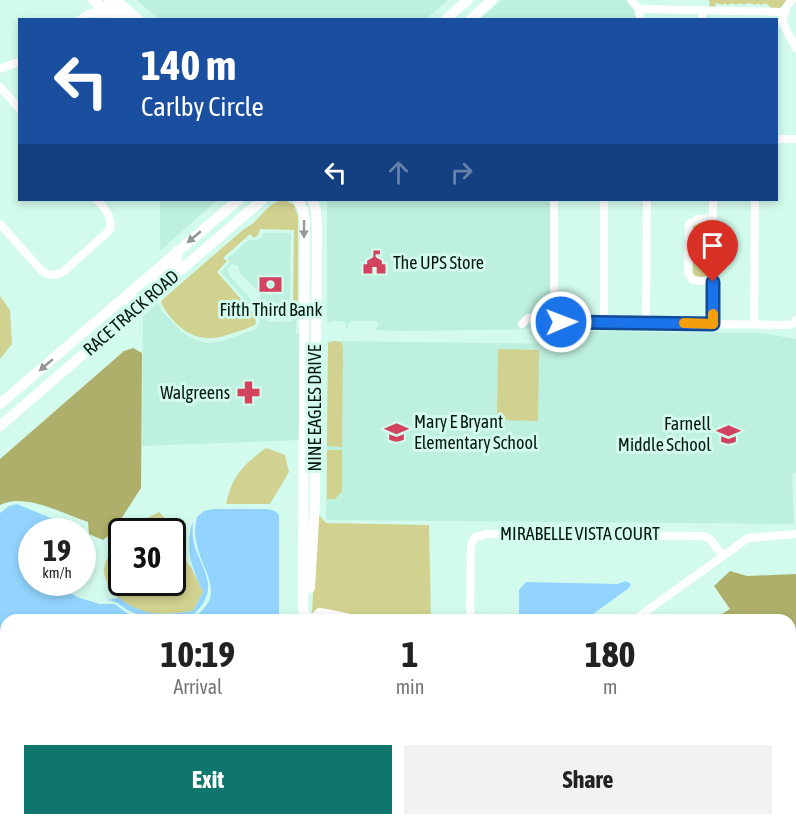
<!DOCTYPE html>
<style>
body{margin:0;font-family:"Asap Condensed",sans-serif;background:#f2f2f2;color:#222;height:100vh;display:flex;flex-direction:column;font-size:22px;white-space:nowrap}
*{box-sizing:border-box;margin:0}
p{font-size:20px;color:#767676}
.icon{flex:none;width:33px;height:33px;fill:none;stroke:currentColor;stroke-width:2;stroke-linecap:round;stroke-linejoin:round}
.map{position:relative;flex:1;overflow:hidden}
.panel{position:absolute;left:0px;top:614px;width:796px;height:212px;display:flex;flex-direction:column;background:#fff;border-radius:18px 18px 0 0;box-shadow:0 3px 9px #0003}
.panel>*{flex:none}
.hud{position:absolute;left:18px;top:18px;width:760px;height:183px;border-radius:0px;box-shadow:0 3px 9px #0003;background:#1a4fa0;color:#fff;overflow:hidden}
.speed{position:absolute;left:18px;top:518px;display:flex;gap:12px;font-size:30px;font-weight:700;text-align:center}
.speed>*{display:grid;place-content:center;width:78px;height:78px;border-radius:50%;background:#fff;box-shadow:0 3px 9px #0003;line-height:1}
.speed small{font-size:15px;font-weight:400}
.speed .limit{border:3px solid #111;border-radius:9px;background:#fff;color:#111}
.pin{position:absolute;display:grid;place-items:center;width:51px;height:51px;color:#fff;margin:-62px -26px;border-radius:50% 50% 50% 0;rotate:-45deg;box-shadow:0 0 6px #0007}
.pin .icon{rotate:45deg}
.me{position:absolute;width:66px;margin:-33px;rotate:89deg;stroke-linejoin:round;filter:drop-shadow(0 0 4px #0008)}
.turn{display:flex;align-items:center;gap:21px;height:126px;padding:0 24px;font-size:27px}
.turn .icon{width:78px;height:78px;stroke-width:2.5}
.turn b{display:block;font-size:42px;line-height:51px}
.lanes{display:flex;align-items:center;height:57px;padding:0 24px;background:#0003;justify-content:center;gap:30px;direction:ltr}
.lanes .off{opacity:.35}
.eta{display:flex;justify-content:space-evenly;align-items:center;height:102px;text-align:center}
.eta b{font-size:36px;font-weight:700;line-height:42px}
.action{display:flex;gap:12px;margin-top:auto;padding:12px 24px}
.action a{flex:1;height:69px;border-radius:0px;background:#0f766e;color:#fff;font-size:24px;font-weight:700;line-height:69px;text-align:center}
.action a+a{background:#f2f2f2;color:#222}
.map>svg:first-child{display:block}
</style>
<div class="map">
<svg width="796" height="824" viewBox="0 0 796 824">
<rect width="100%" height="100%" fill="#d2fbed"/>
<path fill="#bdf0df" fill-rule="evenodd" d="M136 0H448L426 19 161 20Z
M502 0H626L635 11 636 19H480Z
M160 200H217L160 251Z
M327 200H550V315L529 313 517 323 521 329 530 322 551 323V329L403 331 374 330 379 325 376 321H352L348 324V328H346V324L342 321H332L327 323Z
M263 233H291L290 301 279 306 266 302 261 306 260 310 268 322 291 321 297 318 296 333H300L301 440 142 446 143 317 158 303 162 311 182 332 194 339 206 343 223 341 256 329 260 322 257 314 221 272 229 263 228 258 250 239 255 241 262 237ZM232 264 238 266 240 273 259 293 260 298 258 303 253 302 229 275 227 269Z
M565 331 760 333 796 339V472L792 474 794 524 326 520 328 341 565 344Z"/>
<path fill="#d1d28f" d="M709 0H787L780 8 772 9 766 3 760 5 758 3 756 5 749 3 743 5 741 3 735 5 733 3 727 5 725 3 723 5 716 3 715 5 716 7H710Z
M284 200 294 205 298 216V308L295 311 297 313 291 317 269 318 263 309 269 306C279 310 283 311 293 303L294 230 260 229 259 234 254 238 250 234 223 258 227 261 217 272 255 315 256 324C248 329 239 331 230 334 199 346 177 331 161 303L162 300 244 229C259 223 266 202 284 200Z
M697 222 706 223 708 226 707 276 696 278 693 274V225Z
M0 296 10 310 12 344 0 359Z
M333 341 341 342 343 347 342 447 327 446 328 343Z
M498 349 539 350 538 421 497 420Z
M266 448 285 455 289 472 270 504H226C233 475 242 466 266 448Z
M327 450H342V491L335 499H327Z
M159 512 176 530 180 554 191 567 203 592 193 611C173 614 153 616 134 609 121 604 104 585 104 570 105 558 115 546 121 537L122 582H172V531H127L131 526Z
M318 514 326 523 429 525 431 619 354 614V619H310L312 611Z
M0 665 6 667V819H260V824H0Z"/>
<path fill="#aeaf6b" d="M133 348 142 353 141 488 112 533 103 540 89 534 88 522C63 514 25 492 0 505V459L124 351Z
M730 571 747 576 796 574V824H619L618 819H790V620L714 619 730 609 714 586Z"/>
<path fill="#92d4fe" d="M17 504 82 531H32V582H57V586L62 589 80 598 100 604H115L128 614 141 619 6 620V663L0 660V513L9 506Z
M213 509H268L275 511 279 515V619H192C228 594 203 575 197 545 194 535 195 526 197 517L204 511Z
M193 521C190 551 203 558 208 583 209 591 206 599 202 605 199 610 190 618 185 619 172 622 142 617 130 611 119 606 119 601 106 600L119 598C143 617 165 615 193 611L203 592C192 569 184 547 193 521Z
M626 581 631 584 629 588 586 619H519V590L526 582 617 584Z"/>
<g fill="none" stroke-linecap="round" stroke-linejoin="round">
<path stroke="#fff" stroke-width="8" d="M631 0 639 9
M792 0 787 6 782 22 796 48
M639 9 784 12
M639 9 640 20
M79 20 91 13 101 12
M98 20 101 12 110 0
M702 20V10
M0 69 20 61
M0 87 20 109
M777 139H796
M554 200V320L561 322 782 325H791L796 320
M604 200V321
M0 224 42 271C50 276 55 276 63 272L110 230C113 216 105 209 97 200
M713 282 693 280 688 273 689 224 698 219 713 218
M646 323 647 200
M522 324 528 318 554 320
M713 324V200
M754 324 755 200
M306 617H315L319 612C333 613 343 618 357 619 373 620 390 619 406 620
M470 620 471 545 475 537 487 534 702 536 709 538 723 556
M634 620 748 538 796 534
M493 819 504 824
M416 824 422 819"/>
<path stroke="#fff" stroke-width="10" d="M93 0 115 20
M116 0 139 20
M103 9C115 7 121 12 130 20
M445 20 468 0
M470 20 492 0
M298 200 303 210 305 223 303 563V610L306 620
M122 300H148L155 285 177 263V251
M0 404 238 200
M0 426 262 200
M310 588 315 503 317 226 316 211 313 200
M303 824V819"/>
</g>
<defs><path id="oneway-solid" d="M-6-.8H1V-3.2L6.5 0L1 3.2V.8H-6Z" transform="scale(1.5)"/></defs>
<g fill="#909795">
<use href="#oneway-solid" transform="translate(304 229) rotate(90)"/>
<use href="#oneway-solid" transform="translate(194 237) rotate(140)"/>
<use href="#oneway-solid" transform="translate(46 365) rotate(139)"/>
</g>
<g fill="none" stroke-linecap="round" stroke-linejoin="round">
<defs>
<path id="route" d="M561 322 713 324V282"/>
</defs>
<use href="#route" stroke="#114b97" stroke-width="15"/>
<use href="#route" stroke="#1a73e8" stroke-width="10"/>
<path stroke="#f59e0b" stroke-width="10" d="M684 323 713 324V314"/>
</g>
<defs>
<symbol id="civic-bare" viewBox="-9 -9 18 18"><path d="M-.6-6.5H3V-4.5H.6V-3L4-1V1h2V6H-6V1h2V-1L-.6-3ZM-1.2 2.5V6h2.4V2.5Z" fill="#d34360" stroke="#d2fbed" stroke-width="2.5" paint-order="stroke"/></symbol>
<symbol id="bank-bare" viewBox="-9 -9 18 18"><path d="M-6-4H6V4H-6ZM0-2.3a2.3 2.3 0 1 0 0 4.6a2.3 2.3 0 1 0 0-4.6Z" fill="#d34360" stroke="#d2fbed" stroke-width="2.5" paint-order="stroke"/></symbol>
<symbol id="pharmacy-bare" viewBox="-9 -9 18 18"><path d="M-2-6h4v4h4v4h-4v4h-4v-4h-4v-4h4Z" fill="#d34360" stroke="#d2fbed" stroke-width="2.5" paint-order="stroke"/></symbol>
<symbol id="school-bare" viewBox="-9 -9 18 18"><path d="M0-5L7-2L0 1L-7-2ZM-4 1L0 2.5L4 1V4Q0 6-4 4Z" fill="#d34360" stroke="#d2fbed" stroke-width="2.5" paint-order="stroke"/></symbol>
</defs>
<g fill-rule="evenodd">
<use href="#civic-bare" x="358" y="246" width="33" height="33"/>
<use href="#bank-bare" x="254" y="268" width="33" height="33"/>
<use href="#pharmacy-bare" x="232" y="376" width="33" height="33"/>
<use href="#school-bare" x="380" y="416" width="33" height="33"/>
<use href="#school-bare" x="712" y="418" width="33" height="33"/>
</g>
<g text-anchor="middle" stroke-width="6" stroke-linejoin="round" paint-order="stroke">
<g font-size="18" fill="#081713" stroke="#d2fbed" text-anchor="start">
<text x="393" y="269">The UPS Store</text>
<text x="271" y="316" text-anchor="middle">Fifth Third Bank</text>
<text x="230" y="399" text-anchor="end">Walgreens</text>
<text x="414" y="428">Mary E Bryant<tspan x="414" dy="21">Elementary School</tspan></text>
<text x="711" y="430" text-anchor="end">Farnell<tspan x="711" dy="21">Middle School</tspan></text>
</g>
<g font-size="18" fill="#081713" stroke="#d2fbed">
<text transform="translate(131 313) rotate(-41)" y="6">RACE TRACK ROAD</text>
<text transform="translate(315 408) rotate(-90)" y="6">NINE EAGLES DRIVE</text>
<text x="580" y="540">MIRABELLE VISTA COURT</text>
</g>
</g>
</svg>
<div class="speed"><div>19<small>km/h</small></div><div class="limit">30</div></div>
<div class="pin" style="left:713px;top:282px;background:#d93025"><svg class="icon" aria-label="arrive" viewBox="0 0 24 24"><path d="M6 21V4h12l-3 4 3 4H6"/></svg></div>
<svg class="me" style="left:561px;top:322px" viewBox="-20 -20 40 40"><circle r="17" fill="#1a73e8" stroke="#fff" stroke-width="3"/><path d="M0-11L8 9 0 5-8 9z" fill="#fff"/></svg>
<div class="hud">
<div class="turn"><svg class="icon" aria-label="left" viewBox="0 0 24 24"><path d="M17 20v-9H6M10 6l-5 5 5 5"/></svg><div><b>140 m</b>Carlby Circle</div></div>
<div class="lanes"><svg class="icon" aria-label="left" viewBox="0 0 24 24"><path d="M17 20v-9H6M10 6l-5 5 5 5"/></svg><svg class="icon off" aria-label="ahead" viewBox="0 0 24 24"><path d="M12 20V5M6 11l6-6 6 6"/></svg><svg class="icon off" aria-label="right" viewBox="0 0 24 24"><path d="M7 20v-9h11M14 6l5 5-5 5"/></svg></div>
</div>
<section class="panel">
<div class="eta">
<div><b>10:19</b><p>Arrival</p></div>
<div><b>1</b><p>min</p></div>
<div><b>180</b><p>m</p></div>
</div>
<div class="action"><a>Exit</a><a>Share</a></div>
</section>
</div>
